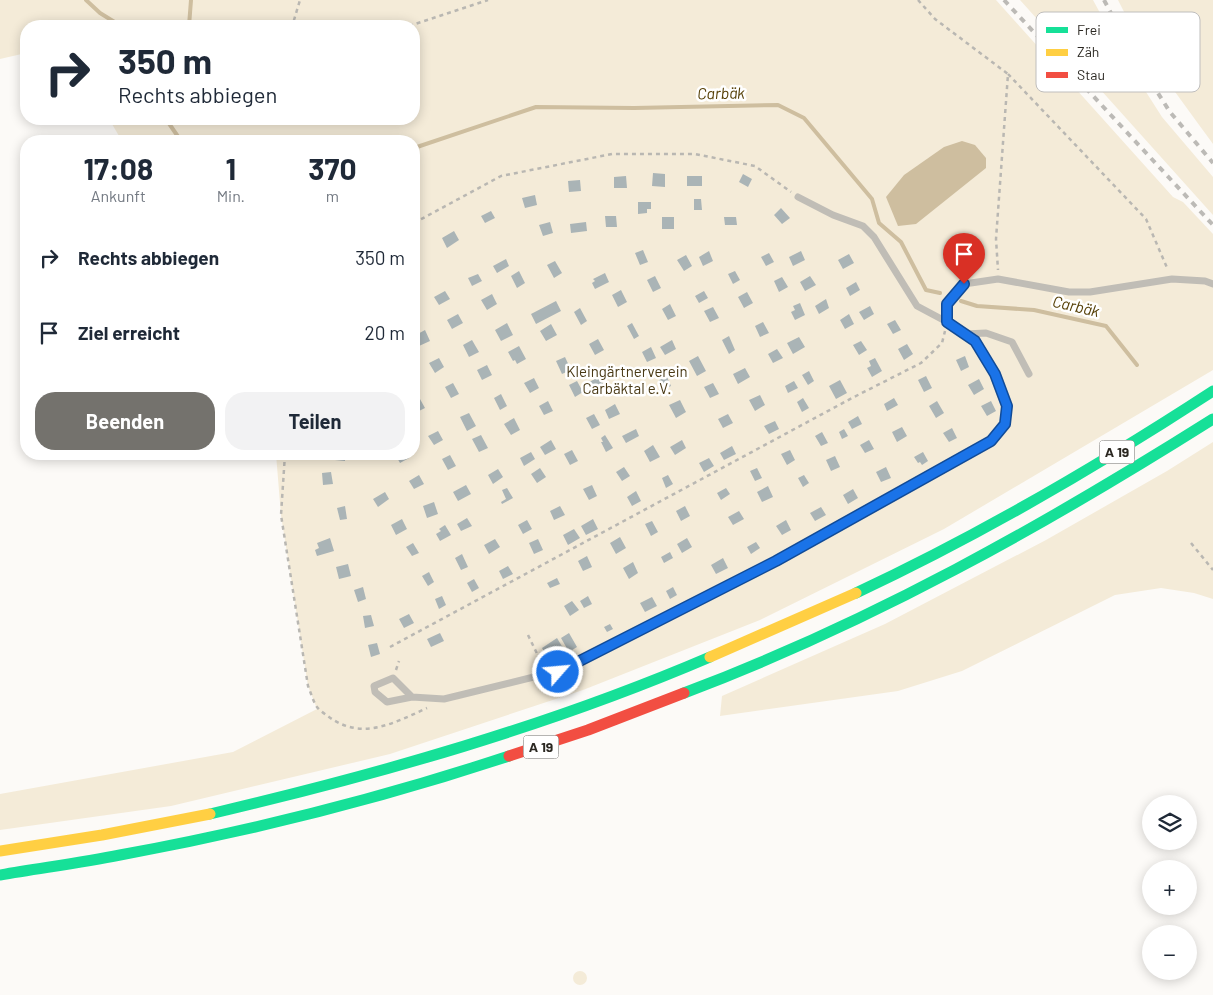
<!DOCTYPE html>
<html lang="de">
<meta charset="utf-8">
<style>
body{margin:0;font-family:Barlow,sans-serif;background:#f2f2f3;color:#1f2937;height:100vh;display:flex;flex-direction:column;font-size:19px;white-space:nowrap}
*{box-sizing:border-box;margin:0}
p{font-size:16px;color:#747a83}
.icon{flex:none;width:28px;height:28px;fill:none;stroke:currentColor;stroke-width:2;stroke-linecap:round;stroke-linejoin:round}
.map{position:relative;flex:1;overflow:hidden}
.sheet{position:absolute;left:20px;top:135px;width:400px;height:325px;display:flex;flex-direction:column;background:#fff;border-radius:20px;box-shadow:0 2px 12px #0003}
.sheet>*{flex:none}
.hud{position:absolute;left:20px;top:20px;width:400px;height:105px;border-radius:20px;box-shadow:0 2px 12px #0003;background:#fff;color:#1f2937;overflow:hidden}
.tools{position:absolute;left:1142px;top:795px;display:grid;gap:10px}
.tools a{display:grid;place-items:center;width:55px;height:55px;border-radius:50%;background:#fff;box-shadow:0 2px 12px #0003;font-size:25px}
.pin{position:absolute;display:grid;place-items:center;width:42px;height:42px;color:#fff;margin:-51px -21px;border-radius:50% 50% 50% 0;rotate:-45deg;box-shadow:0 0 5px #0007}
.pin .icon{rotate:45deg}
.me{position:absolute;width:55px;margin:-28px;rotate:63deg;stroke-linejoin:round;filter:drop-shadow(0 0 4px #0008)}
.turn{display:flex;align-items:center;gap:18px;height:105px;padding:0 15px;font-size:22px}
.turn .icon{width:65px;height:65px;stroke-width:2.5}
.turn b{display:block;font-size:35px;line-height:42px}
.eta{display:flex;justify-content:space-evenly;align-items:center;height:85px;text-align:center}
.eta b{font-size:30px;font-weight:700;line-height:35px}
.primary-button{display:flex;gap:10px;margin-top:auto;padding:10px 15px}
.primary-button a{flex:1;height:58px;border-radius:20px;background:#74726d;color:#fff;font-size:20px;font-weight:700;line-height:58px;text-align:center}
.primary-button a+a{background:#f2f2f3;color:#1f2937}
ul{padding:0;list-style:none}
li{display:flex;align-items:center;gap:15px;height:75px;padding:0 15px}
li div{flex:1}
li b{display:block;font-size:19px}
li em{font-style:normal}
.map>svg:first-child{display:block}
</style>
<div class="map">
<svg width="1213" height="995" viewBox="0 0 1213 995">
<rect width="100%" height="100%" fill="#fcfaf7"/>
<path fill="#f4ebd8" d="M0 0H996L1173 197 1183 202 1213 234V370L944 529 760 620 583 690 390 754 171 806 0 830V794L233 752 317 709 308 686 281 515 276 454H414V141H122L109 119H414V26H26V53L0 59Z
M1020 0H1093L1125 59 1162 117 1213 177V215Z
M1118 0H1213V144C1180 98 1143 51 1118 0Z
M1213 442V599L1194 593 1161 588 1115 595 962 671 898 691 720 716 722 696 885 624 1046 540 1167 471Z
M573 978a7 7 0 1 1 14 0a7 7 0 1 1-14 0Z"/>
<path fill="#cebe9f" d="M962 141 975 145 986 158V168L916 224 898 226 886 197 904 175 944 147Z"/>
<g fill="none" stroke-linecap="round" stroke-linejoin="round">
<path stroke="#cebe9f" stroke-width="4" d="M86 0 100 13 121 26
M189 26 191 0
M169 119 168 122 181 141
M414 148 536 107 634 108 778 105 804 118 872 199 879 223 901 242 926 290 940 293
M961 301 977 306 1034 310 1106 326 1137 365"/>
</g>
<path fill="#aab4b6" d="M653 173 665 174V187L652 186Z
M743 174 752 179 748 187 739 182Z
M626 176 627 188H614V177Z
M687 176H702V186H687Z
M580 180 581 191 569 192 568 181Z
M535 195 537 205 525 208 522 198Z
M694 199H701L702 210H694Z
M638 202H651V209H647V213L638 214Z
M781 208 790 218 782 224 774 215Z
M491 211 495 218 485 223 481 216Z
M605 216H616L617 227H606Z
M662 217H674V229H662Z
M724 217H736L737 225H725Z
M550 222 553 233 543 236 539 225Z
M586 222 587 231 571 233 570 224Z
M454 231 459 240 447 248 442 238Z
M643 250 648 262 640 265 635 253Z
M709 251 713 261 703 266 699 257Z
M801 251 805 260 793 266 789 257Z
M769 253 774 262 766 266 761 257Z
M849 254 854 263 843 269 838 260Z
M686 255 692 266 684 271 677 260Z
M506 259 509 266 497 273 493 266Z
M555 261 562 273 554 278 547 265Z
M519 271 525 283 517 288 511 276Z
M735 271 740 280 733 284 728 274Z
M605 273 609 282 595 289 592 283 595 281 593 279Z
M478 274 482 281 472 286 468 278Z
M655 276 661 288 653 292 647 280Z
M810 276 816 285 805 291 800 282Z
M782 277 788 287 779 292 774 281Z
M856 282 860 290 850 296 846 288Z
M621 290 627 302 618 307 612 295Z
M445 291 450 299 439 305 434 297Z
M704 291 708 298 699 303 695 296Z
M747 292 753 303 744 308 738 297Z
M492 294 497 304 487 310 481 300Z
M826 299 829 308 819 314 815 306Z
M556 301 561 311 536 324 531 314Z
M800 303 805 315 795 320 791 312 795 310 793 306Z
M670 304 676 316 668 320 662 309Z
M870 306 874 314 864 320 859 312Z
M713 307 719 318 710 322 704 311Z
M580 308 587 321 581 325 574 312Z
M458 314 463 323 452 329 447 320Z
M849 314 854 324 845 329 840 320Z
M895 320 901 330 893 334 887 324Z
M763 322 769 333 760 337 755 326Z
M507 323 513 335 501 341 495 330Z
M632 323 639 336 634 339 627 326Z
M551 324 557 335 546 341 540 331Z
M425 330 430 341 419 346 414 336Z
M729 336 735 350 729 354 722 340Z
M799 337 805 347 793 354 787 343Z
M598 339 604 350 595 355 589 344Z
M472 340 479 352 469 357 463 345Z
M672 340 676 349 665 355 660 347Z
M861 341 867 350 859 355 853 345Z
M907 344 913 354 904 360 898 349Z
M519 346 526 359 517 364 515 360 513 361 508 352Z
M651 347 656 358 647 362 642 352Z
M777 349 783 358 773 363 768 354Z
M698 356 706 371 697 376 689 361Z
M965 356 969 367 961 371 956 360Z
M565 357 571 370 562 374 556 361Z
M439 358 444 367 435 373 429 363Z
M875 358 882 371 872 377 867 368 871 366 869 361Z
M487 365 492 375 482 380 477 370Z
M745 368 750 377 738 384 733 374Z
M809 371 814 381 808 385 802 375Z
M926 376 932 388 924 392 918 380Z
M599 377 604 385 594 391 589 382Z
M667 377 671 386 664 389 659 380Z
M534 378 539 388 530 393 524 383Z
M979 379 984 389 974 395 968 385Z
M840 380 847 393 836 399 829 386Z
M577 381 583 392 575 397 569 385Z
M794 381 798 388 788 393 785 386Z
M453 383 459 394 451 398 445 387Z
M713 383 719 394 710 398 704 387Z
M501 394 507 406 500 410 494 398Z
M760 395 765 405 755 411 749 400Z
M803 398 809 408 802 412 797 402Z
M894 398 898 405 887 411 884 404Z
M420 399 425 408 417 412 414 403Z
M680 400 686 412 676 418 669 405Z
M548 401 553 411 544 415 539 406Z
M937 401 944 413 936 418 929 406Z
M991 401 996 411 987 416 981 406Z
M615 404 620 414 609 419 605 410Z
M469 413 476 426 467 431 460 417Z
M594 414 600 425 592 429 586 418Z
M728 414 733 423 723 428 718 419Z
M858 416 862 424 852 429 848 422Z
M514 418 520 430 511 435 504 424Z
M775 421 779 429 769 434 764 426Z
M902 427 907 436 897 442 892 432Z
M952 428 957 438 949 442 943 433Z
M636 429 639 436 626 443 622 436Z
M844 429 848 436 842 439 839 432Z
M438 431 443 440 434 445 428 436Z
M822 432 828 443 821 446 815 436Z
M481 435 488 448 479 452 472 439Z
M605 435 613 448 606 452 601 442H603L601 438Z
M551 440 556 449 545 455 540 447Z
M682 440 686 448 675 455 670 447Z
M869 440 874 449 865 453 860 445Z
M653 445 660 457 650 462 644 451Z
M732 446 736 454 724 460 720 453Z
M572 450 578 461 570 465 564 454Z
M790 450 795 460 787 465 781 454Z
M531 452 535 459 524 466 520 458Z
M923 452 928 461 922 465 920 462 918 463 914 457Z
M335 454H345V461L335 460Z
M401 454H407L409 458 400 463 396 456Z
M450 455 456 466 448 470 442 459Z
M835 456 840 467 831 471 826 460Z
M709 458 714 466 704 472 699 463Z
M624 467 630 476 622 481 616 472Z
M886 467 891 478 881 482 876 472Z
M540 468 546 477 537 483 531 474Z
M757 468 762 478 755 481 750 471Z
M498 469 503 477 493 484 488 475Z
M331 472 333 484 323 485 322 473Z
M419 475 424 484 414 489 409 481Z
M668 475 673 484 666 488 662 478Z
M804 475 809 483 803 487 798 478Z
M466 485 471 494 458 501 453 492Z
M592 485 597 496 589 500 583 489Z
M768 486 773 497 762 502 757 492Z
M507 488 513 498 502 504 501 502 506 499 502 490Z
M726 488 730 494 721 500 717 493Z
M853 489 858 498 848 504 843 495Z
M636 491 641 501 632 506 627 497Z
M385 492 389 499 378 507 373 499Z
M434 502 438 514 427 518 423 506Z
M345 506 347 519 340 520 337 508Z
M560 506 565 515 554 520 550 511Z
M685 506 690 516 681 521 676 511Z
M821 507 826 515 815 521 810 513Z
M739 511 744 519 733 525 728 517Z
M467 518 472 526 461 531 457 524Z
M402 519 407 529 396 535 391 525Z
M593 519 598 529 586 535 581 526Z
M527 520 532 529 523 534 518 525Z
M786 520 791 530 782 535 776 526Z
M652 521 658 532 651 536 645 524Z
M445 525 451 535 440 541 436 534 441 531 439 529Z
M574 529 580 538 568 545 563 535Z
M620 537 626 548 616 554 610 543Z
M330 538 334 551 317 556 315 550 319 548 317 543Z
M687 538 692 547 682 553 677 544Z
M495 539 500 547 489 554 484 545Z
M538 539 543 550 534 554 529 543Z
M756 542 760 548 751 554 747 547Z
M413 543 419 553 412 556 406 547Z
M670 552 673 558 664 563 661 557Z
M462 554 468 567 461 570 455 558Z
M587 556 592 567 583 571 578 561Z
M723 558 728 568 716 574 711 565Z
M633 562 638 573 629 579 623 568Z
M348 564 351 576 339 579 336 567Z
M508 566 513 574 503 579 499 571Z
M429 572 434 582 428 586 422 576Z
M557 578 560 584 550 588 547 583Z
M474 579 479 588 472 592 467 583Z
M363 587 366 599 358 602 354 590Z
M673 587 677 595 670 599 666 591Z
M442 596 446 605 439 609 435 599Z
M588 596 592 604 584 608 580 601Z
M652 597 657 606 645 612 640 603Z
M572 601 579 610 570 616 564 606Z
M409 614 414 623 404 628 399 619Z
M371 615 374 626 365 628 363 616Z
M610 624 613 629 607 632 604 627Z
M440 633 444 641 431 647 427 639Z
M569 633 577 647 569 652 561 638Z
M557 638 566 653 550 663 542 648Z
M377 643 380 654 371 657 368 645Z"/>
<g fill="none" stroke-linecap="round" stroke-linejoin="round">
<path stroke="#b9b7b2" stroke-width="2.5" stroke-dasharray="4 4" stroke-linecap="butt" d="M918 0 935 19 1008 74 996 239 998 270
M300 26 294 20 300 0
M409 26 488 0
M1008 74 1146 219 1168 270
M414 223 501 176 612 154H695L755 166 791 192
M285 454 281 515 308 686C311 693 313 701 317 707 320 711 325 714 329 717 362 741 394 723 427 708
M1191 543 1213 570
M528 635 543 666
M390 647 852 398 921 363 942 343 945 331
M396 670 399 661"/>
<path stroke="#c0bdb6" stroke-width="7" d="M947 322V304L964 284 998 279 1069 292H1090L1172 279 1205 281 1213 284
M965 334 986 333 1012 342 1029 374
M412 697 393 678 374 686 375 692 387 702 412 697 444 699 558 671 776 561 991 441 1005 424 1007 406 995 374 975 341 947 322 917 306 874 237 863 226 833 215 798 197"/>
<path stroke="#16e098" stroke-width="11" d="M856 593C980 535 1098 466 1213 391
M684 693C870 623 1045 525 1213 419
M210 814C380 774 549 726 710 657
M0 875C40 868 80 863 120 855 251 831 382 798 509 756"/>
<path stroke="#ffcf43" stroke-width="11" d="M710 657 856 593
M0 851 102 835 210 814"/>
<path stroke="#f24e42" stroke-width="11" d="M509 756 588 730 684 693"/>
<path stroke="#bcbab6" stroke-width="4" stroke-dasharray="6 6" stroke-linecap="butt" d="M1004 0 1213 225
M1104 0 1133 54 1170 112 1213 163"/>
</g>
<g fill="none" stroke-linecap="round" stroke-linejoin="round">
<defs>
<path id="route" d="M558 672 776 561 991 441 1005 424 1007 406 995 374 975 341 947 322V304L964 284"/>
</defs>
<use href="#route" stroke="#114b97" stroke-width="12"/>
<use href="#route" stroke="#1a73e8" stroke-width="9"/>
</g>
<g text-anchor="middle" stroke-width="5" stroke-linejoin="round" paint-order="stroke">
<g fill="#fff" stroke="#6b6864" stroke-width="1">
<rect x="1099.5" y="440.5" width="35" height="23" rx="4"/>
<rect x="523.5" y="735.5" width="35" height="23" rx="4"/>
</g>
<g font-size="14" font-weight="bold" fill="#2b2822">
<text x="1117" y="457">A 19</text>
<text x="541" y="752">A 19</text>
</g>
<g font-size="15" fill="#493915" stroke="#fff">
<text x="627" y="377">Kleingärtnerverein<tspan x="627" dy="17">Carbäktal e.V.</tspan></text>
</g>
<g font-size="16" font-style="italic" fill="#574108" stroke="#fff">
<text transform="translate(721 93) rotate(-1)" y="6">Carbäk</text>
<text transform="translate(1076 306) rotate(13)" y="6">Carbäk</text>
</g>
</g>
<rect x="1036" y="12" width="164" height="80" rx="8" fill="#fff" stroke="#bfbebd" stroke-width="1"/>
<rect x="1046" y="27" width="22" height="6" fill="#16e098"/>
<rect x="1046" y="49" width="22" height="7" fill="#ffcf43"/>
<rect x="1046" y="72" width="22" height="6" fill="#f24e42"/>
<g font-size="14" fill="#2b2822">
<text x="1077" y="35">Frei</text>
<text x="1077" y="57">Zäh</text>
<text x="1077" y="80">Stau</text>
</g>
</svg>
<div class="tools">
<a><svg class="icon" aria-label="layers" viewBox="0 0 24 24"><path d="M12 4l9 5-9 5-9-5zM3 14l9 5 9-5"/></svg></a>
<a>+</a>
<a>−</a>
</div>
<div class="pin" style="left:964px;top:284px;background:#d93025"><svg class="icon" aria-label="arrive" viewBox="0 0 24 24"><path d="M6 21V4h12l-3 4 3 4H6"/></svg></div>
<svg class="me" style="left:558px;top:672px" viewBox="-20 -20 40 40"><circle r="17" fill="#1a73e8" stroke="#fff" stroke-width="3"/><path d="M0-11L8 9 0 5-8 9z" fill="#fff"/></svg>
<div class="hud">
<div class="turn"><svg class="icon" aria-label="right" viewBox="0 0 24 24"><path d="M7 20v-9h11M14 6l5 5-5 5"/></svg><div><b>350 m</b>Rechts abbiegen</div></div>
</div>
<section class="sheet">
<div class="eta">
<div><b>17:08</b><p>Ankunft</p></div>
<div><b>1</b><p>Min.</p></div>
<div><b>370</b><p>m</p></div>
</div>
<ul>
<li><svg class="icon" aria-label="right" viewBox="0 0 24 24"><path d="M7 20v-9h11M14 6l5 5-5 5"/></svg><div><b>Rechts abbiegen</b></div><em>350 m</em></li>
<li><svg class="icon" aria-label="arrive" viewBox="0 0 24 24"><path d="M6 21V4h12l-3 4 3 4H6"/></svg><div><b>Ziel erreicht</b></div><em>20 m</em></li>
</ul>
<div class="primary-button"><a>Beenden</a><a>Teilen</a></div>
</section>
</div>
